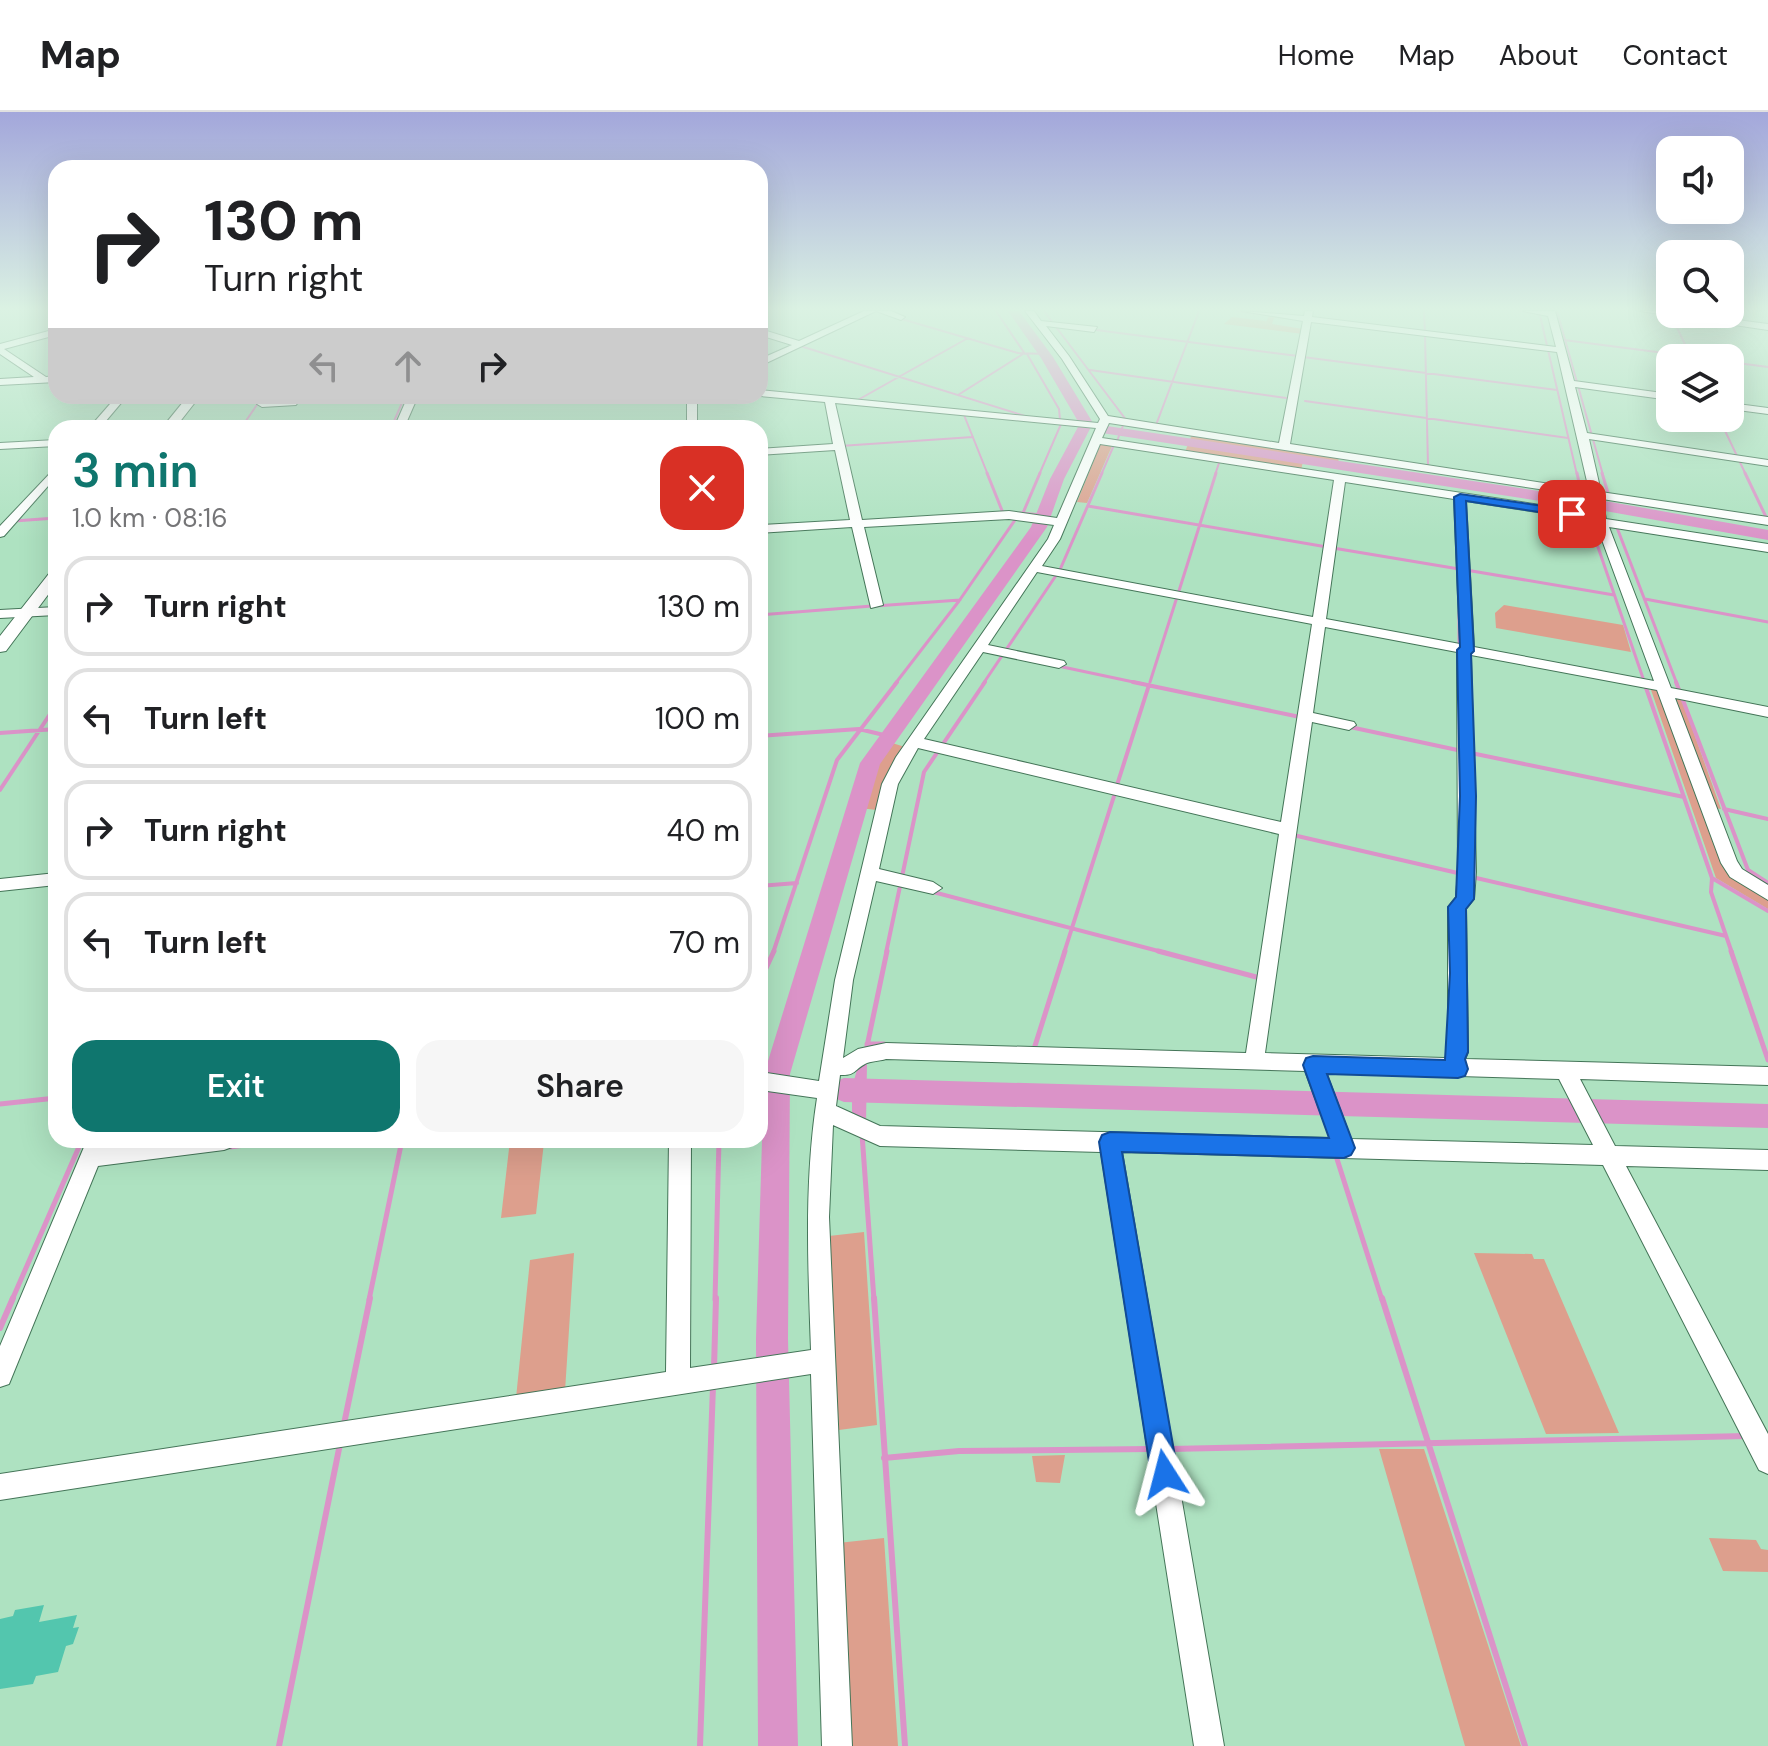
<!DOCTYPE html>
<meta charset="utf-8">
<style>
body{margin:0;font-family:"DM Sans",sans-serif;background:#f6f6f6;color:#202124;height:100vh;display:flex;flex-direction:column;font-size:30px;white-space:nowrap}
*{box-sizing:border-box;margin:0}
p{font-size:26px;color:#757577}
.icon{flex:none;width:44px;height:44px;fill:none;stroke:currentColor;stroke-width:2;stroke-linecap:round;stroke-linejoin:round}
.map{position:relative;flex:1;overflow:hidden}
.drawer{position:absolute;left:48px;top:308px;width:720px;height:728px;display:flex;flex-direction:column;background:#fff;border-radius:24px;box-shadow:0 8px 32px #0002}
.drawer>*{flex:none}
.top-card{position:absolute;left:48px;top:48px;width:720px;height:244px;border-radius:24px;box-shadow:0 8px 32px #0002;background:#fff;color:#202124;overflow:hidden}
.fabs{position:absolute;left:1656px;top:24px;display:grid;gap:16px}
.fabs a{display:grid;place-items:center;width:88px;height:88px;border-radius:16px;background:#fff;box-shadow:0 8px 32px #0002;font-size:40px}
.pin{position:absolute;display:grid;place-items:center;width:68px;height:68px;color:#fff;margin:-34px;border-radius:16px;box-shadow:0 4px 12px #0006}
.me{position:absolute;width:88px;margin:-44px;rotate:351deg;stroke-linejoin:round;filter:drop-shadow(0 0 6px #0008)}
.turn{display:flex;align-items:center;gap:28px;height:168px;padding:0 24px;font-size:36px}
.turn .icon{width:104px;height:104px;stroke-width:2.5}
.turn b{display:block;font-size:56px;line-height:68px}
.lanes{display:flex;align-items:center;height:76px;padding:0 24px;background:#0003;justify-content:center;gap:40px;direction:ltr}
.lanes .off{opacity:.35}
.round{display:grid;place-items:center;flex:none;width:84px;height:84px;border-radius:24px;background:#f6f6f6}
.head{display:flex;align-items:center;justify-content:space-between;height:136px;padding:0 24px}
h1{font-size:48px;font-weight:600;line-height:60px;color:#0f766e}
.primary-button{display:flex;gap:16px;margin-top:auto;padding:16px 24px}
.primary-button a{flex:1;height:92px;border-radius:24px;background:#0f766e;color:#fff;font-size:32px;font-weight:600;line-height:92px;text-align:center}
.primary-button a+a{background:#f6f6f6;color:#202124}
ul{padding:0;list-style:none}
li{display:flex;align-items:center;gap:24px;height:100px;margin:0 16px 12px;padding:0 8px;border:4px solid #e0e0e0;border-radius:24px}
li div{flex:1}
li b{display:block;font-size:30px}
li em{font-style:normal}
header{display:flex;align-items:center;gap:48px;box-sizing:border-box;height:112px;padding:0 40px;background:#fff;border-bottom:2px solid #e0e0e0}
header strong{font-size:38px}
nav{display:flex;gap:44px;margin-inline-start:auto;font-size:28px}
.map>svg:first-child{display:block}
</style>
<header>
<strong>Map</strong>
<nav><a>Home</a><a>Map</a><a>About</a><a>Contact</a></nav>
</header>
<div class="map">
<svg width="1768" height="1634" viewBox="0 0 1768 1634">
<rect width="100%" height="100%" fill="#aee2c1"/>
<path fill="#dd9f8d" d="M1269 204 1290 207 1274 206 1272 212 1303 217V222L1224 212 1232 205 1266 209 1265 212Z
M1192 321 1339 344 1338 352 1190 328Z
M1101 331 1112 334 1087 391 1077 390Z
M1188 332 1303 349 1301 359 1185 340Z
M1504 493 1623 513 1631 540 1496 516 1495 501Z
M1650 575 1658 577 1726 756 1768 787V797L1716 766Z
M1675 584 1681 585 1721 697 1715 696Z
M889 630 905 635 886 664 877 698 859 696 868 666Z
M510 1028H527V1032L544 1030 536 1102 501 1106Z
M864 1120 877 1313 839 1318 829 1124Z
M574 1141 565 1279 516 1286 530 1148Z
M1474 1141 1532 1142 1534 1147H1544L1619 1321 1546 1322Z
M1379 1337H1424L1521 1634H1465Z
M1065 1343 1060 1371 1036 1370 1032 1344Z
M884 1426 898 1634H846L838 1431Z
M1709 1426 1756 1428 1761 1437 1768 1438V1460L1723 1459Z"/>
<path fill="#db93c8" d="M867 951 866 1012 852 1000V985L844 981V974L853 972 858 954Z"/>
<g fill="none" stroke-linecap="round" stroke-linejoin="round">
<path stroke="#db93c8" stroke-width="2" d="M996 199 1025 242
M1044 199 1127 309
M1237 199 1267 203
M1424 199 1425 221
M1520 199 1533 201
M1539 199 1577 363
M1557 199 1603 363
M1672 205 1690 243
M898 206 1018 241 1045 242
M1096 218 1298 244
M1425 223 1428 354
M1564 228 1703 246
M797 233 1025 304
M1027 242 1059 297 1060 308
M1303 245 1557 278
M1730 250 1768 255
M1090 258 1286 286
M958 283 1023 242
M856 289 968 226
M1305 289 1568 326
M964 303 988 363
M1719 306 1746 363
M1069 313 1085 315
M1156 313 1199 199
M241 316 263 284
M348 316 383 314
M391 316 405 284
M462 316 550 310 549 316
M1117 329 1124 311
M840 334 973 325
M1039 363 1061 312
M1101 363 1114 333
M1215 363 1220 348"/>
<path stroke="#db93c8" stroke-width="3" d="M987 361 1003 401
M1577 361 1581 380
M1602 361 1608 381
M1745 361 1767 407
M1088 394 1327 435
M1020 401 1042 403
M1023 401 1040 361
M1588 406 1645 572
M14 409 56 406
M1616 413 1677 572
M1333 436 1459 457
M1466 458 1614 483
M1059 460 1102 361
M1178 482 1216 361
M1645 487 1768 510
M875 494 960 488
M1459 499V534
M760 503 872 494
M1058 554 1143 572
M1150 570 1177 485
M895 572 959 489 1017 405
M983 572 1057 462"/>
<path stroke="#db93c8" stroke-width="4" d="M1133 570 1300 605
M1644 570 1712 766 1768 799
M1676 570 1748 758 1768 771
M1350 615 1462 639
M0 621 56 617
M760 624 859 617 888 624
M1471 641 1684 685
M1117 673 1149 573
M0 678 56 593
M1724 697 1768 707
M1293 723 1462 762
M1472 765 1726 824
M1712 766 1711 780 1732 841
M760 774 797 771
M933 780 1166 841
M773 841 837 648 897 570
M886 841 924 660 985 570
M1064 841 1115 681"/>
<path stroke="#db93c8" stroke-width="5" d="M1158 839 1260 866
M1731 839 1768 948
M760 869 774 839
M867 932H884
M1034 937 1065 839
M866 939 887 839
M0 992 56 986
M862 1022 874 1188
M230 1035 283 1028
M1337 1047 1382 1188
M12 1188 82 1028
M369 1188 402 1028
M715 1188 719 1028"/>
<path stroke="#db93c8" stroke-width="6" d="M874 1186 905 1634
M1382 1186 1525 1634
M0 1216 13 1186
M714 1256 716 1186
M344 1312 370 1186
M1171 1337 1746 1324
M884 1346 959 1339 1149 1337
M279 1634 340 1332
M700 1634 713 1274"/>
<path fill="#db93c8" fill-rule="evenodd" d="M1008 199H1019L1053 245 1093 311 1064 367 1047 415 880 652 790 962 788 1227 798 1634H758L756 1227 764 962 860 651 1031 415 1050 367 1078 315 1079 311 1041 246Z
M1107 314 1605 389 1768 418V428L1605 399 1102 321 1100 318Z
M844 966 1768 992V1016L844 990 834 986 830 978 834 970Z"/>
</g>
<path fill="#53c6ae" d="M44 1493 39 1510 77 1503 73 1516 79 1515 73 1532 66 1534 58 1560 36 1564 33 1572 0 1577V1507L13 1504 15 1498Z"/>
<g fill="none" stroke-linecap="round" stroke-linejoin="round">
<defs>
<path id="minor" d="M864 199H891L905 205 901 208 876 199 760 254V247L792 233 760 223V217L799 229Z
M1025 199H1034L1041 209 1097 215 1094 220 1046 214 1069 244 1108 304 1279 331 1303 209 1242 199 1304 204 1305 199H1313L1312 205 1556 235 1548 204 1523 199H1555L1574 269 1670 282V288L1575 275 1587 321 1768 348V354L1589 327 1601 380 1768 405V413L1602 387 1606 407 1768 432V440L1609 415 1671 576 1768 595V605L1675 586 1737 749 1742 757 1768 773V788L1730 765 1721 751 1657 578 1471 543 1476 760 1474 787 1466 797 1468 940 1465 947 1768 955V973L1580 967 1615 1034 1768 1038V1058L1626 1054 1768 1322V1362L1759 1358 1603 1053 1122 1040 1224 1634H1194L1101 1040 880 1034 833 1013 829 1105 852 1634H822L811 1262 0 1388V1362L666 1260 669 1028H691L690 1256 811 1238C808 1154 804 1070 817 986L760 978V960L819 969 835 868 882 672 896 645 1048 427 1054 413 1009 407 864 415 883 493 871 496 852 415 760 421V413L850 408 835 338 760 343V337L833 332 825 290 760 284V278L1098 311 1100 307 1062 247ZM1311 210 1557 240 1589 378 1290 332ZM835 291 1096 316 1057 406 1009 399 862 408ZM1109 311 1591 385 1593 401 1102 326ZM1100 332 1334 368 1313 505 1042 454 1060 427ZM1345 370 1454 387 1460 532 1326 507ZM1466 389 1595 409 1654 569 1474 535ZM1037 460 1312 512 1281 710 924 627 983 540 1059 556 1066 552 1064 549 988 533ZM1325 515 1457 540 1458 760 1456 785 1448 795V940L1445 946 1265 941 1312 610 1349 618 1356 613 1354 610 1313 601ZM918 636 1279 722 1246 941 886 931 858 937 843 946 853 868 876 769 933 782 942 776 933 770 879 757 898 672ZM886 947 1305 959 1330 1026 880 1014 836 994 840 963C855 964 854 958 865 952 870 949 880 949 886 947ZM1326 960 1559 967 1593 1033 1351 1027Z
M1640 199H1667L1768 212V218Z
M56 217V223L4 237 46 265 56 264V270L0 273V267L34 265 0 242V232Z
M117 284H127L100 316H89Z
M262 284H272L269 289 302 284 296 293 262 295 257 292Z
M408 284H418L404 316H394Z
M687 284H697V316H687Z
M1730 291 1768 296V302L1730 297Z
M56 328V334L0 337V331Z
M56 355V365L4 424 0 425V414Z
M56 495V503L0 506V498Z
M56 761V773L0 779V767Z
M87 1028H109L106 1033 148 1028H235L232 1035 224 1038 98 1054 9 1272 0 1275V1234Z"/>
<path id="major" d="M188 284H200L175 316H162Z
M56 457V472L6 539 0 540V524L51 459Z"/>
</defs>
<use href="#minor" stroke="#447558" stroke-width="2"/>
<use href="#major" stroke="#447558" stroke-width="2"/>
<use href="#minor" fill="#fff" fill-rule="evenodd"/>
<use href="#major" fill="#fff" fill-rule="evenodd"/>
</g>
<linearGradient id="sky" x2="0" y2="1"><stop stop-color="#a3a7db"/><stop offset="0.46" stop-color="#dbf2e3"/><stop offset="1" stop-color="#dbf2e3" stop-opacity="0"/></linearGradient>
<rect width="1768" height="428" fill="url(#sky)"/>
<path fill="#1a73e8" stroke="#114b97" stroke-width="2" d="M1460 382 1572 398 1578 402 1572 405 1466 389 1474 539 1471 542 1476 684 1474 787 1466 797 1468 940 1465 947 1468 957 1465 964 1458 966 1327 962 1355 1036 1351 1043 1344 1046 1122 1040 1178 1362 1174 1372 1165 1376 1155 1372 1151 1362 1099 1030 1102 1023 1110 1020 1329 1026 1303 953 1306 946 1313 944 1445 948 1450 861 1448 795 1456 785 1460 684 1457 538 1460 535 1454 385Z"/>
</svg>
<div class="fabs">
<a><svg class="icon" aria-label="sound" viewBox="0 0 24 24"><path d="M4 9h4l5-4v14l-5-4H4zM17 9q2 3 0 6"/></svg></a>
<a><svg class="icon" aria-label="search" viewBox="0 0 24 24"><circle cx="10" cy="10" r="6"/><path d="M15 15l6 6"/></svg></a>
<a><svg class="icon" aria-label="layers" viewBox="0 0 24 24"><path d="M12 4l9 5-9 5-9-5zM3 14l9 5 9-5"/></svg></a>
</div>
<div class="pin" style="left:1572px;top:402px;background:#d93025"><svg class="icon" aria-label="arrive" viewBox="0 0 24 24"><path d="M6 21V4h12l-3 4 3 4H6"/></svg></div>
<svg class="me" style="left:1165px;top:1362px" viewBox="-20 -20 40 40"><path d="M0-17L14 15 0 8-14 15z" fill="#1a73e8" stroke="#fff" stroke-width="4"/></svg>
<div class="top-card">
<div class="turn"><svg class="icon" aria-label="right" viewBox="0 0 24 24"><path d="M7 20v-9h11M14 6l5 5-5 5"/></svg><div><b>130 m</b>Turn right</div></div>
<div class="lanes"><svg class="icon off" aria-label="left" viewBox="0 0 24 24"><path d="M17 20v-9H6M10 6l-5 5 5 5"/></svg><svg class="icon off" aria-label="ahead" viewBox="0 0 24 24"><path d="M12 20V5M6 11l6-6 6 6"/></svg><svg class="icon" aria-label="right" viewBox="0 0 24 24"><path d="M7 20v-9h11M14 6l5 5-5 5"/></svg></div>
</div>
<section class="drawer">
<div class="head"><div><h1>3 min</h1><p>1.0 km · 08:16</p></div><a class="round" style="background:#d93025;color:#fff"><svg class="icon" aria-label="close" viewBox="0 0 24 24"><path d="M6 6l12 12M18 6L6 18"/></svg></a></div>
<ul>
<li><svg class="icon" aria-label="right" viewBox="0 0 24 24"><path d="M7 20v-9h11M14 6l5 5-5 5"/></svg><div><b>Turn right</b></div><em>130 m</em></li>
<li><svg class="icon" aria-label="left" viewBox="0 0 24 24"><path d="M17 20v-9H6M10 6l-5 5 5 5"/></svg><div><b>Turn left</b></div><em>100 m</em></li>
<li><svg class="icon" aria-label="right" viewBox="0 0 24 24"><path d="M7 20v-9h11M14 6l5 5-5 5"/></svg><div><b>Turn right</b></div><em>40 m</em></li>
<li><svg class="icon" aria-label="left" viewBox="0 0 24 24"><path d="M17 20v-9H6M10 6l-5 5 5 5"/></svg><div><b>Turn left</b></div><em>70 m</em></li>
</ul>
<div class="primary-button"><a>Exit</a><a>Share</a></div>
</section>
</div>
